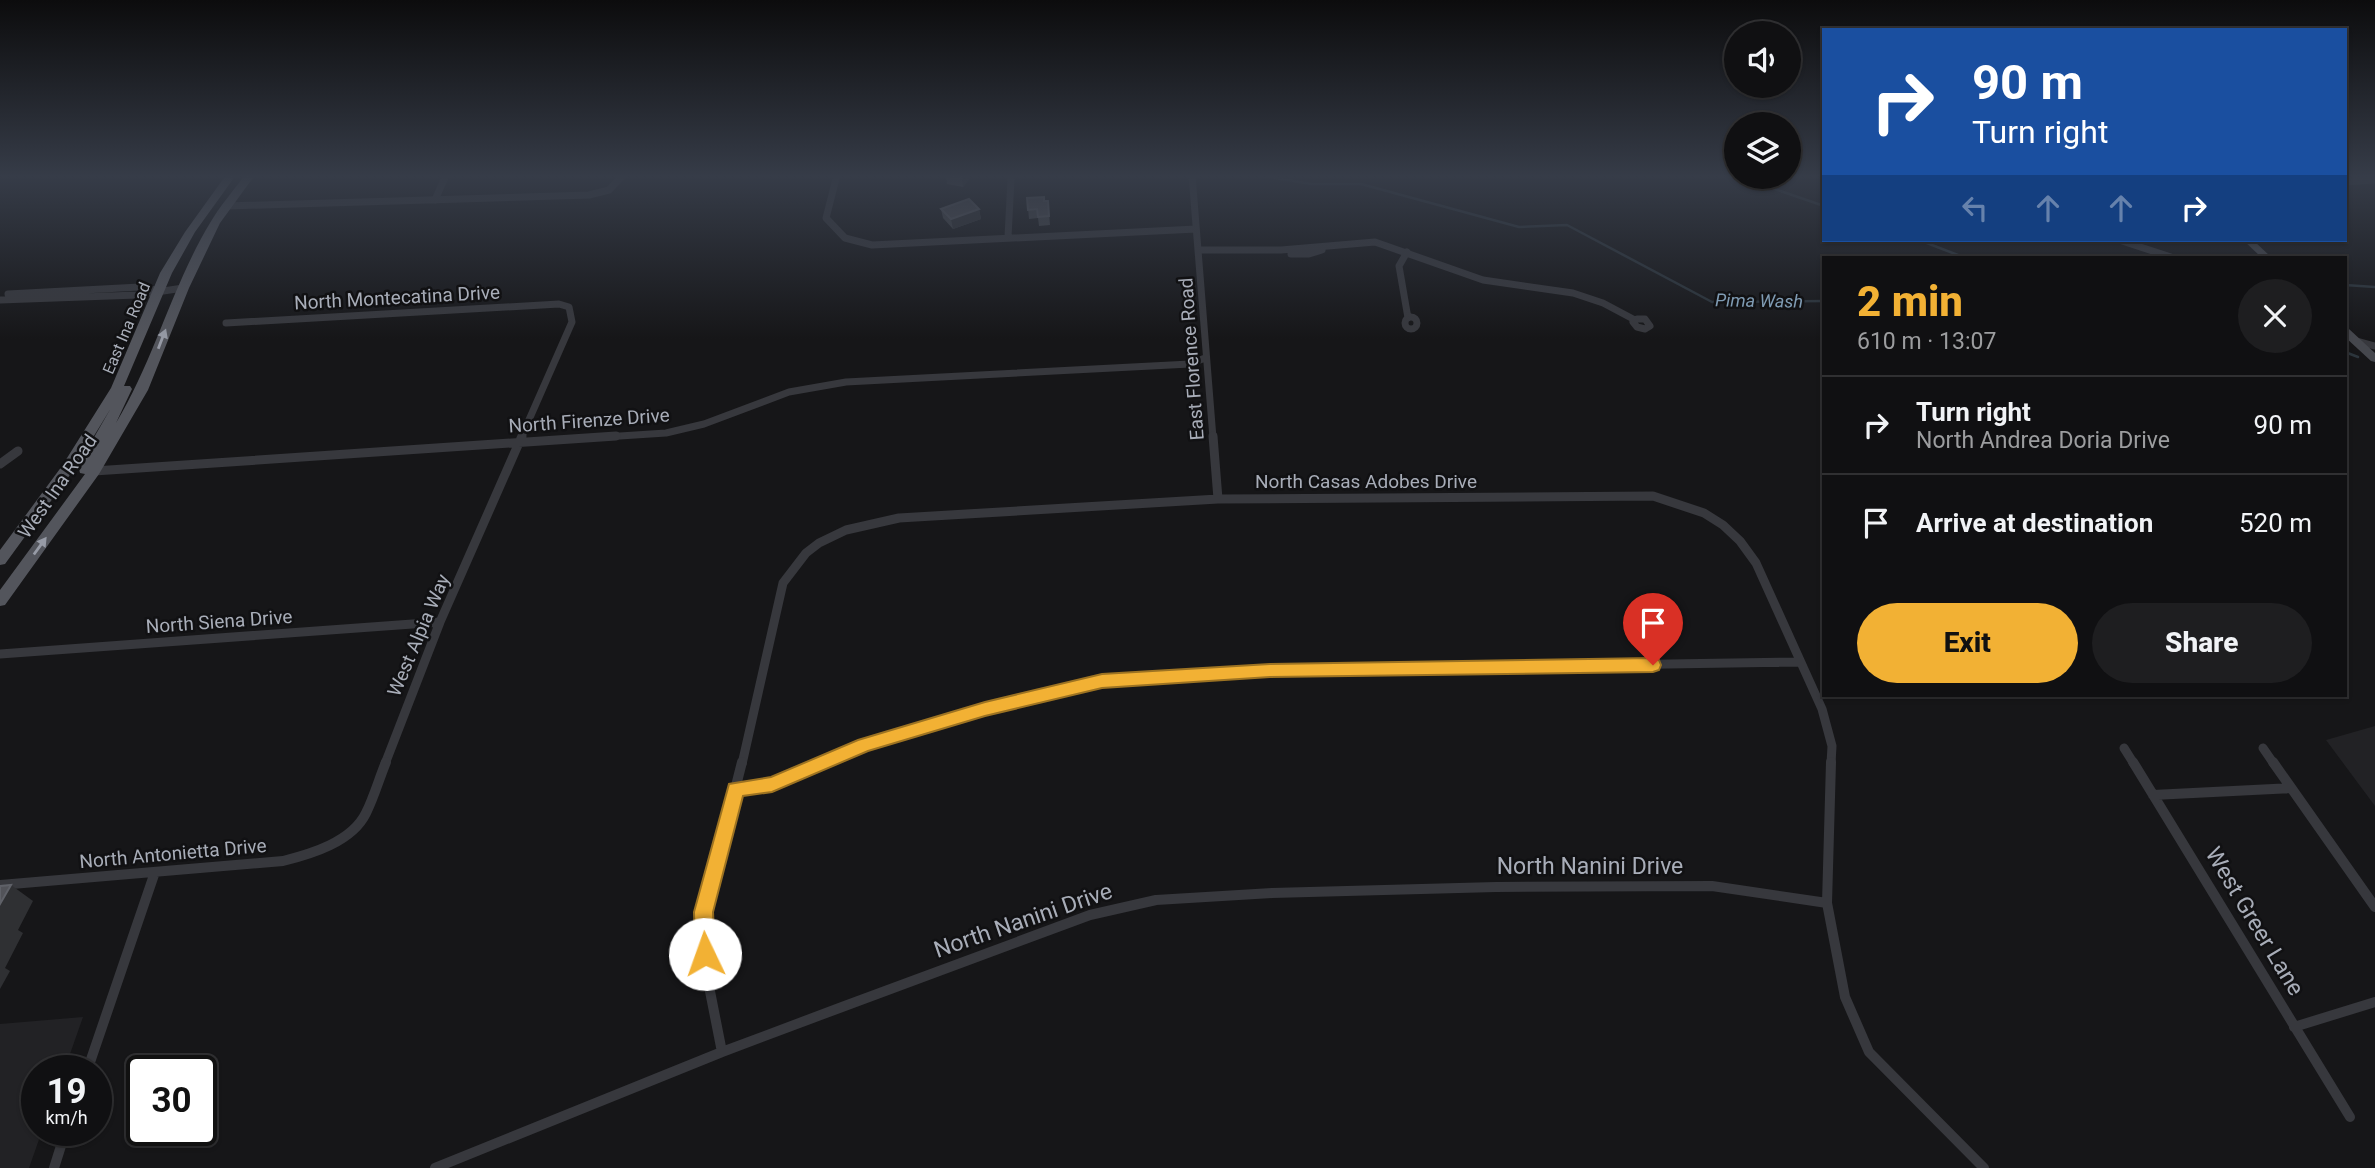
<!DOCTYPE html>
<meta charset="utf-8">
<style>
body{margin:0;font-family:Roboto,sans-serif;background:#1e1e20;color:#f1f3f6;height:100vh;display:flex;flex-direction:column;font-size:26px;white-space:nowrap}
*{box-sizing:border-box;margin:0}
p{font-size:23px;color:#9c9d9f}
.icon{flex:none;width:38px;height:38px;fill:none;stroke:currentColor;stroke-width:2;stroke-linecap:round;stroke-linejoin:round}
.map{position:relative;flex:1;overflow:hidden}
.sheet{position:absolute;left:1822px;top:256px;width:525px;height:441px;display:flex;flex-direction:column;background:#101012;border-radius:0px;box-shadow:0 2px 5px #0004,0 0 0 2px #303032}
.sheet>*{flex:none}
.top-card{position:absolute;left:1822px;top:28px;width:525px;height:214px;border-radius:0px;box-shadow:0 2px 5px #0004,0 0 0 2px #303032;background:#1a4fa0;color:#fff;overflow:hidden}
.controls{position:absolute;left:1724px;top:21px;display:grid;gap:14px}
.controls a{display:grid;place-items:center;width:77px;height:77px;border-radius:50%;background:#101012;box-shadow:0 2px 5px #0004,0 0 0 2px #303032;font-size:35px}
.speed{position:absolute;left:21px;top:1055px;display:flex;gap:14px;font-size:35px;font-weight:700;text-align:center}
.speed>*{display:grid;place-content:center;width:91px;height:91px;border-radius:50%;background:#101012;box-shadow:0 2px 5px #0004,0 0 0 2px #303032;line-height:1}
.speed small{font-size:18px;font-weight:400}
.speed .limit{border:4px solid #111;border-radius:10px;background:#fff;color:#111}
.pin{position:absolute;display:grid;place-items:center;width:60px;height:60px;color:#fff;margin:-72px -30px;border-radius:50% 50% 50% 0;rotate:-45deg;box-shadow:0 0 7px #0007}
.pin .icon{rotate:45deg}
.me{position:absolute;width:77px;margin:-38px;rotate:357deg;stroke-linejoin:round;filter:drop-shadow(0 0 5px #0008)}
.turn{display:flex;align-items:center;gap:24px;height:147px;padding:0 35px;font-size:32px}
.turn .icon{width:91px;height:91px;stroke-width:2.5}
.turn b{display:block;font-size:49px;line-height:60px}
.lanes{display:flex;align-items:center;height:66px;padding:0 35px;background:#0003;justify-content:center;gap:35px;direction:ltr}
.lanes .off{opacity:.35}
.round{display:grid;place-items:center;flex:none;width:74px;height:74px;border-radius:37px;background:#1e1e20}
.headline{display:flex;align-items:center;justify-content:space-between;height:119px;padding:0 35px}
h1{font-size:42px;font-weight:800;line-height:52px;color:#f2b134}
.primary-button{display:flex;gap:14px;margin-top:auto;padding:14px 35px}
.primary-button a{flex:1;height:80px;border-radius:42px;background:#f2b134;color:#111;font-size:28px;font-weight:800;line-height:80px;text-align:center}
.primary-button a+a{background:#1e1e20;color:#f1f3f6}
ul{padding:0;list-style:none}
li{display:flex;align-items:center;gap:21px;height:98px;padding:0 35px;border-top:2px solid #303032}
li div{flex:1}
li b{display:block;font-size:26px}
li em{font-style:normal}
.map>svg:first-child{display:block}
</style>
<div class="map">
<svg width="2375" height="1168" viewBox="0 0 2375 1168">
<rect width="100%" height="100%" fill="#161618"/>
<path fill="#222225" d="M2375 726V806L2326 740Z
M83 1017 64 1071H37V1130L42 1131 29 1168H0V1024Z"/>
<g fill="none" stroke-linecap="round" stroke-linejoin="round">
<path stroke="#2c353c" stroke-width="2.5" d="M1258 175 1311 184H1361L1519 227 1567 225 1712 302 1824 301
M1740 177 1824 206
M1919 240 1963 257
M2345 285 2375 287
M2345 352 2358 357"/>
<path stroke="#37383d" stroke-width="7" d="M837 175 826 218 845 238 872 245 1196 229
M1192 175 1213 438
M2345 182 2375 180
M435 200 446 175
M227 206 589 195 609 190 623 175
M1008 237 1011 179
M2119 240 2171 257
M1198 250H1281L1375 242 1483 280 1573 293 1603 303 1635 320
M1407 252 1399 266 1408 318
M1291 254H1309L1322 250
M8 294 140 287 155 290
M0 300 137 295 183 288
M1405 323a6 6 0 1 1 12 0a6 6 0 1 1-12 0Z
M1637 319H1645L1650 326 1645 329 1637 327 1633 322Z
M226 323 559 304 569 307 572 322 521 438
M2356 341 2375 346
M589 438 666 433 704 424 789 392 846 382 1190 364 1205 358"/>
<path stroke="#37383d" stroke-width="9" d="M1213 436 1218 499
M0 464 18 451
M94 471 616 436
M0 654 440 622
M2124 748 2134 764
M2263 748 2274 764
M385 764 440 622 522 436
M742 764 783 583 806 553 819 543 846 530 899 518 1218 499 1653 496 1704 513 1723 525 1740 541 1756 563 1822 709 1832 746 1831 764
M820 764 864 745 985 709 1102 681 1270 670 1799 662"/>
<path stroke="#37383d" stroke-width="10" d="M1831 762 1827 903 1845 997 1869 1052 1984 1168
M2133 762 2350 1117
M2273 762 2375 907
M736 790 772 784 824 762
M2153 795 2291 788
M0 885 283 861C311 854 352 842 366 813 374 797 379 779 386 762
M2294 1027 2375 1002
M722 1052 706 971 704 912 742 762
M87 1071 155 872
M54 1168 66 1130
M435 1168 722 1052 842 1007 1090 915 1156 900 1272 893 1496 887 1712 886 1827 903"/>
<path fill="#45474d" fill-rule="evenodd" d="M2243 240H2253L2271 257H2261Z
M2345 328 2349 329 2375 353V362L2371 361 2345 337Z"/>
<path fill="#53555c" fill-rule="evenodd" d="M226 175H236L195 232 172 273 124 386H130L132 389 116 423C154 360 172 286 210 223 220 206 233 191 245 175H255L220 223 189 288 148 390 99 474 5 605 0 606V590L85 474 80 473 78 465 111 408 72 472 5 564 0 565V550L62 466 111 388 160 273 185 232Z"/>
</g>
<path fill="#47494d" d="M946 175 971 177 963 187 947 184Z
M1027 198 1048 201 1050 225 1039 226 1038 218 1029 219Z
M941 209H979L981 219 953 229 943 218Z"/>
<path fill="#2f3033" d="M964 175H971V177L963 187 962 178Z
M979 209 981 219 953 229 951 219Z
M11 885 33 901 18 930 23 933 5 968 10 971 0 989V904Z"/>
<path fill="#525359" stroke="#5f6168" stroke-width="2" d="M947 175H964L962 178Z
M1044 197V201H1048L1049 216 1038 217 1037 209 1028 210 1027 198Z
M969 199 979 209 951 219 941 209Z
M11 885 0 904V886Z"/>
<defs><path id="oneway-solid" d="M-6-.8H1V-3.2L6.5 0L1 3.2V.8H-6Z" transform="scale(1.75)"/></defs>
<g fill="#979ba6">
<use href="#oneway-solid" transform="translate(162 339) rotate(-69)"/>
<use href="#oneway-solid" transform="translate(40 546) rotate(-54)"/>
</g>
<linearGradient id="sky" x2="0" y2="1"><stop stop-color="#0c0c0d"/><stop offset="0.52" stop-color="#363c48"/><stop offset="1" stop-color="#363c48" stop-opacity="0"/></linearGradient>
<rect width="2375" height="339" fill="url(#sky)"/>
<path fill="#f2b134" stroke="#9d7322" stroke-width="2" d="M1653 658 1659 660 1661 665 1659 670 1653 672 1270 677 1102 688 985 716 868 751 772 792 743 796 713 912 715 954 712 961 705 963 698 961 695 954 694 912 729 784 771 777 858 740 985 702 1102 674 1270 664Z"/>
<g text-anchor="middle" stroke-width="5" stroke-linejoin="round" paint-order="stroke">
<g font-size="16" fill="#a8adb8" stroke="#111113">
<text transform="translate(126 328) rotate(-67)" y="6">East Ina Road</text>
</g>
<g font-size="18" font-style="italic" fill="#7f9bb3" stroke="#111113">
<text transform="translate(1759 301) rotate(1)" y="6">Pima Wash</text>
</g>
<g font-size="19" fill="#a8adb8" stroke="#111113">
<text transform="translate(397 297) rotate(-3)" y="7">North Montecatina Drive</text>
<text transform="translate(1191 359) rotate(-94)" y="7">East Florence Road</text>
<text transform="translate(589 420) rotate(-4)" y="7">North Firenze Drive</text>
<text x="1366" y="488">North Casas Adobes Drive</text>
<text transform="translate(57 486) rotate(-55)" y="7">West Ina Road</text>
<text transform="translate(219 621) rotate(-4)" y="7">North Siena Drive</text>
<text transform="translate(418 635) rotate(-67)" y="7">West Alpia Way</text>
<text transform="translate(173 853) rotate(-5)" y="7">North Antonietta Drive</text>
</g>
<g font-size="23" fill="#a8adb8" stroke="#111113">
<text x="1590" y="874">North Nanini Drive</text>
<text transform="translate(1023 920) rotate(-19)" y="8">North Nanini Drive</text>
<text transform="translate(2255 921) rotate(59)" y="8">West Greer Lane</text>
</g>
</g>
</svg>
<div class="controls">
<a><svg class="icon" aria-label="sound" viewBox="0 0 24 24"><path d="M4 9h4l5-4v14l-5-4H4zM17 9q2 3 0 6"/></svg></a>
<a><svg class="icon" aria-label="layers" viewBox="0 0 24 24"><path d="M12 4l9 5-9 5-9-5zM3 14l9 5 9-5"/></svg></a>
</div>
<div class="speed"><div>19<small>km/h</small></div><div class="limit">30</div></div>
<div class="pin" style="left:1653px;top:665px;background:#d93025"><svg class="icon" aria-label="arrive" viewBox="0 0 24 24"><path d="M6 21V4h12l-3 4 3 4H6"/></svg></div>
<svg class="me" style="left:705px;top:954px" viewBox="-20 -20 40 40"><circle r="19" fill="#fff"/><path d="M0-13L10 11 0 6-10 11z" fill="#f2b134"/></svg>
<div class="top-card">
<div class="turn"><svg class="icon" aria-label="right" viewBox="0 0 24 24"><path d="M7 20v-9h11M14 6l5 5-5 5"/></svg><div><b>90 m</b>Turn right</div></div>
<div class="lanes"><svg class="icon off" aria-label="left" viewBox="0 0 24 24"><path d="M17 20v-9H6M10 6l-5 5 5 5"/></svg><svg class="icon off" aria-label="ahead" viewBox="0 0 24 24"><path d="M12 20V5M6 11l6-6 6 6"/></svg><svg class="icon off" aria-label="ahead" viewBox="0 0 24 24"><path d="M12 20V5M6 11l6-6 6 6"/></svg><svg class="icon" aria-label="right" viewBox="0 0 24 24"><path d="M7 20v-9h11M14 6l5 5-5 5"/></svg></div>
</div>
<section class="sheet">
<div class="headline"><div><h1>2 min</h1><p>610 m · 13:07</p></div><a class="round"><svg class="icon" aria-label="close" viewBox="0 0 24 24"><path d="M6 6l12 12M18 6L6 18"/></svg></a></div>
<ul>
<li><svg class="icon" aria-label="right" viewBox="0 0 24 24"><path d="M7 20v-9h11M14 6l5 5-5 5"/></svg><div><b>Turn right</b><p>North Andrea Doria Drive</p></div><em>90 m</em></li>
<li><svg class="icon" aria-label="arrive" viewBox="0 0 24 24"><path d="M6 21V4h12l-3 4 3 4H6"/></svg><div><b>Arrive at destination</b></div><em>520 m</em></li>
</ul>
<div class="primary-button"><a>Exit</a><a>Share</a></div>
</section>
</div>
